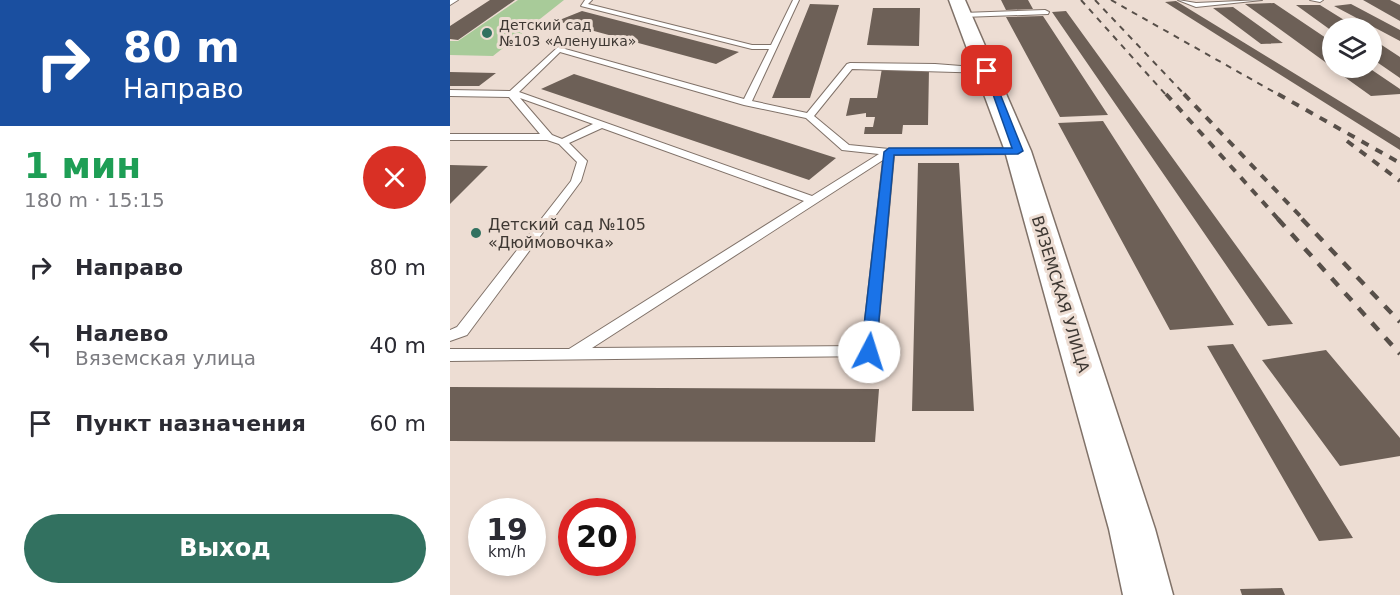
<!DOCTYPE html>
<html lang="ru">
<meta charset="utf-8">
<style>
body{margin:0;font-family:"DejaVu Sans",sans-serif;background:#f2f2f3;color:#2b2b33;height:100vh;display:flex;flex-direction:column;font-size:22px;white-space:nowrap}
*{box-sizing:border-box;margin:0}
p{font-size:20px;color:#7c7c81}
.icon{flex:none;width:33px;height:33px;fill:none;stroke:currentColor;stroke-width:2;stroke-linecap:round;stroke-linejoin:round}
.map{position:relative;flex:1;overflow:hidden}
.drawer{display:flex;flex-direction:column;background:#fff;width:450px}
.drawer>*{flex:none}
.banner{background:#1a4fa0;color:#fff;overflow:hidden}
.controls{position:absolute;left:872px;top:18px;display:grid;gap:12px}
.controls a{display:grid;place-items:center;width:60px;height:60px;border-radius:50%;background:#fff;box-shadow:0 3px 9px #0003;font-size:30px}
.speed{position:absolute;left:18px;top:498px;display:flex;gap:12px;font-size:30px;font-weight:700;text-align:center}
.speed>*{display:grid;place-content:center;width:78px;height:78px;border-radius:50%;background:#fff;box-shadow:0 3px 9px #0003;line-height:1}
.speed small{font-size:15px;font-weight:400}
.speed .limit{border:9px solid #d22;background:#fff;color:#111}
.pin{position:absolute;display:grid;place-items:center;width:51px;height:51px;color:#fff;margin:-26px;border-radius:12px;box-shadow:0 3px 9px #0006}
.me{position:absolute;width:66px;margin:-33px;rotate:5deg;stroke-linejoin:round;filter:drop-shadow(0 0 4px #0008)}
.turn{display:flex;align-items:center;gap:21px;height:126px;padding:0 24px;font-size:27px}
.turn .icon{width:78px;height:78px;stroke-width:2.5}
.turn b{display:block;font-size:42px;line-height:51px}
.round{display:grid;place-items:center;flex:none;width:63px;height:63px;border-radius:32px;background:#f2f2f3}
.head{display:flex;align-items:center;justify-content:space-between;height:102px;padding:0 24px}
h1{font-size:36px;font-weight:700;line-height:45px;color:#1e9e55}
.action{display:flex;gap:12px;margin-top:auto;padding:12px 24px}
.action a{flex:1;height:69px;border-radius:36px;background:#327160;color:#fff;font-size:24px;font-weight:700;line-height:69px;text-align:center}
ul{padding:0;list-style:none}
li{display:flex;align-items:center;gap:18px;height:78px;padding:0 24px}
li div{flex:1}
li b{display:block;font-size:22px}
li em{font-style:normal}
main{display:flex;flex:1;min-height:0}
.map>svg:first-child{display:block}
</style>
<main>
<section class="drawer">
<div class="banner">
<div class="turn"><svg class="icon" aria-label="right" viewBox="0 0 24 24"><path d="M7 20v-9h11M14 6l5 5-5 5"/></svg><div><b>80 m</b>Направо</div></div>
</div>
<div class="head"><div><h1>1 мин</h1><p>180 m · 15:15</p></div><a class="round" style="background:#d93025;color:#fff"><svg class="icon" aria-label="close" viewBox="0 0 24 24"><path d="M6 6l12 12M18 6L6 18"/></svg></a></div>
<ul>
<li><svg class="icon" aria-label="right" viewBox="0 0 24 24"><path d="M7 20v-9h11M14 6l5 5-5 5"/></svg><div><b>Направо</b></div><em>80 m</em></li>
<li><svg class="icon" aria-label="left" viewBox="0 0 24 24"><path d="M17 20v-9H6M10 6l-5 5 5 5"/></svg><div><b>Налево</b><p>Вяземская улица</p></div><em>40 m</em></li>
<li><svg class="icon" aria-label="arrive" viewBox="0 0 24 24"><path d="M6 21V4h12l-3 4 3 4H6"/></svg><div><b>Пункт назначения</b></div><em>60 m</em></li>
</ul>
<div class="action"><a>Выход</a></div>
</section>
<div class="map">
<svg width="950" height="595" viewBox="0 0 950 595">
<rect width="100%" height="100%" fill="#edddd3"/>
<path fill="#a8cb99" d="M68 0H114L43 56 0 55V41H8Z"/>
<path fill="#6d6057" d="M40 0H65L8 40 0 39V26Z
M551 0H578L583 9 556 10Z
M913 0H940L950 5V21Z
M726 1 950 138V150L715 2Z
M824 3 882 42V67L795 4Z
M360 4 389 5 360 98H322Z
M901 4 950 30V41L884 6Z
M846 5H870L907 28H882V31Z
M783 7 833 43 811 44 763 8Z
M423 8H470L469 46 417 45Z
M132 11 289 52 266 64 107 21Z
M616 11 843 324 818 326 602 12Z
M593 16 658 115 610 117 556 17Z
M921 38 950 57V78L921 58Z
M432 68 479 69 478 125H453L452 134H414L415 127H423L425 117H416V113L396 116 400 98H427Z
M882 68H919L950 89V94L921 96Z
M0 72 46 73 29 86H0Z
M124 74 386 158 359 180 91 89Z
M653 121 784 325 720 330 608 123Z
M468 163H509L524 411H462Z
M0 165 38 166 0 204Z
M783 344 903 538 869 541 757 346Z
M876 350 950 438V456L890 466 812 360Z
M0 387 429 389 425 442 0 441Z
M832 588 835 595H792L790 589Z"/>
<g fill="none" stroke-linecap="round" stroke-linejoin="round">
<defs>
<path id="service" d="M0 0H8L0 5Z
M135 0H142L138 4 302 45H321L343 0H349L302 101 357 113 397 64 400 63 485 64 537 68 541 71 540 73 402 69 364 116 399 145 439 149 568 148 573 151 568 154 444 155 426 352 424 356 0 361V349H119L354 201 152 128 119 143 137 161 131 181 17 335 0 341V330L7 327 121 181 127 162 109 144 97 140H0V134H90L59 97 0 96V90L60 91 108 47 294 99 319 49H302L131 6ZM110 52 294 105 356 118 392 150 429 154 362 196 69 92ZM70 98 143 124 112 139 102 135ZM433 160 412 346 142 348Z
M728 0 746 3 812 0 746 7Z
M860 0H873L870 2Z
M595 10 599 12 598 14 513 17 509 15 513 13Z"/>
<path id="tertiary" d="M499 0H515L581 151 705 529 723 595H673L659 529 555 151Z"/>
</defs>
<use href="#service" stroke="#807269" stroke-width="2"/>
<use href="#tertiary" stroke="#807269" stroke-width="3"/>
<use href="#service" fill="#fff" fill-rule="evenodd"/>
<use href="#tertiary" fill="#fff" fill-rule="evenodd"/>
<path stroke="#574f49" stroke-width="2" stroke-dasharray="6 6" stroke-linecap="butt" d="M631 0 717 96
M645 0 736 96
M661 0 831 96"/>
<path stroke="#574f49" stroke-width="4" stroke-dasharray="8 8" stroke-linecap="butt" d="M716 94 829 220
M734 94 854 220
M828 94 950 163
M897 141 950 181"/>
<path stroke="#574f49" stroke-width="4.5" stroke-dasharray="10 10" stroke-linecap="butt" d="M828 219 950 354
M852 219 950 322"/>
</g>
<path fill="#1a73e8" stroke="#114b97" stroke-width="1.5" d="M534 69 541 71 573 151 568 154 444 155 426 352 424 356H414L411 352 434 152 439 148H562Z"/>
<g fill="#327160" stroke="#edddd3" stroke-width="2">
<circle cx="37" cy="33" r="6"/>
<circle cx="26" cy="233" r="6"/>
</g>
<g text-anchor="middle" stroke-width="6" stroke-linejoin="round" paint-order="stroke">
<g font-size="14" fill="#3e3833" stroke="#edddd3" text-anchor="start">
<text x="49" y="30">Детский сад<tspan x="49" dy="16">№103 «Аленушка»</tspan></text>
</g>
<g font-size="16" fill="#3e3833" stroke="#edddd3" text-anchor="start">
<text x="38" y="230">Детский сад №105<tspan x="38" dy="18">«Дюймовочка»</tspan></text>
</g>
<g font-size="16" fill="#3e3833" stroke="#edddd3">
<text transform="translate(611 294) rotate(73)" y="6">ВЯЗЕМСКАЯ УЛИЦА</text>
</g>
</g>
</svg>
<div class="controls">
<a><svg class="icon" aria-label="layers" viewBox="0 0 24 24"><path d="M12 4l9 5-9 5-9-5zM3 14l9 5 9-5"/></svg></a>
</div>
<div class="speed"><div>19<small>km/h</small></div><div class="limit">20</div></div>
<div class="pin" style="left:537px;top:71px;background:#d93025"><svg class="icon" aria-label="arrive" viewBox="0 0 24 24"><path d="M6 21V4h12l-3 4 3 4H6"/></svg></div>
<svg class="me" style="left:419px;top:352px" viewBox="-20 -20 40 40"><circle r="19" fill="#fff"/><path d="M0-13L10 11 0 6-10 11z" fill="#1a73e8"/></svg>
</div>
</main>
